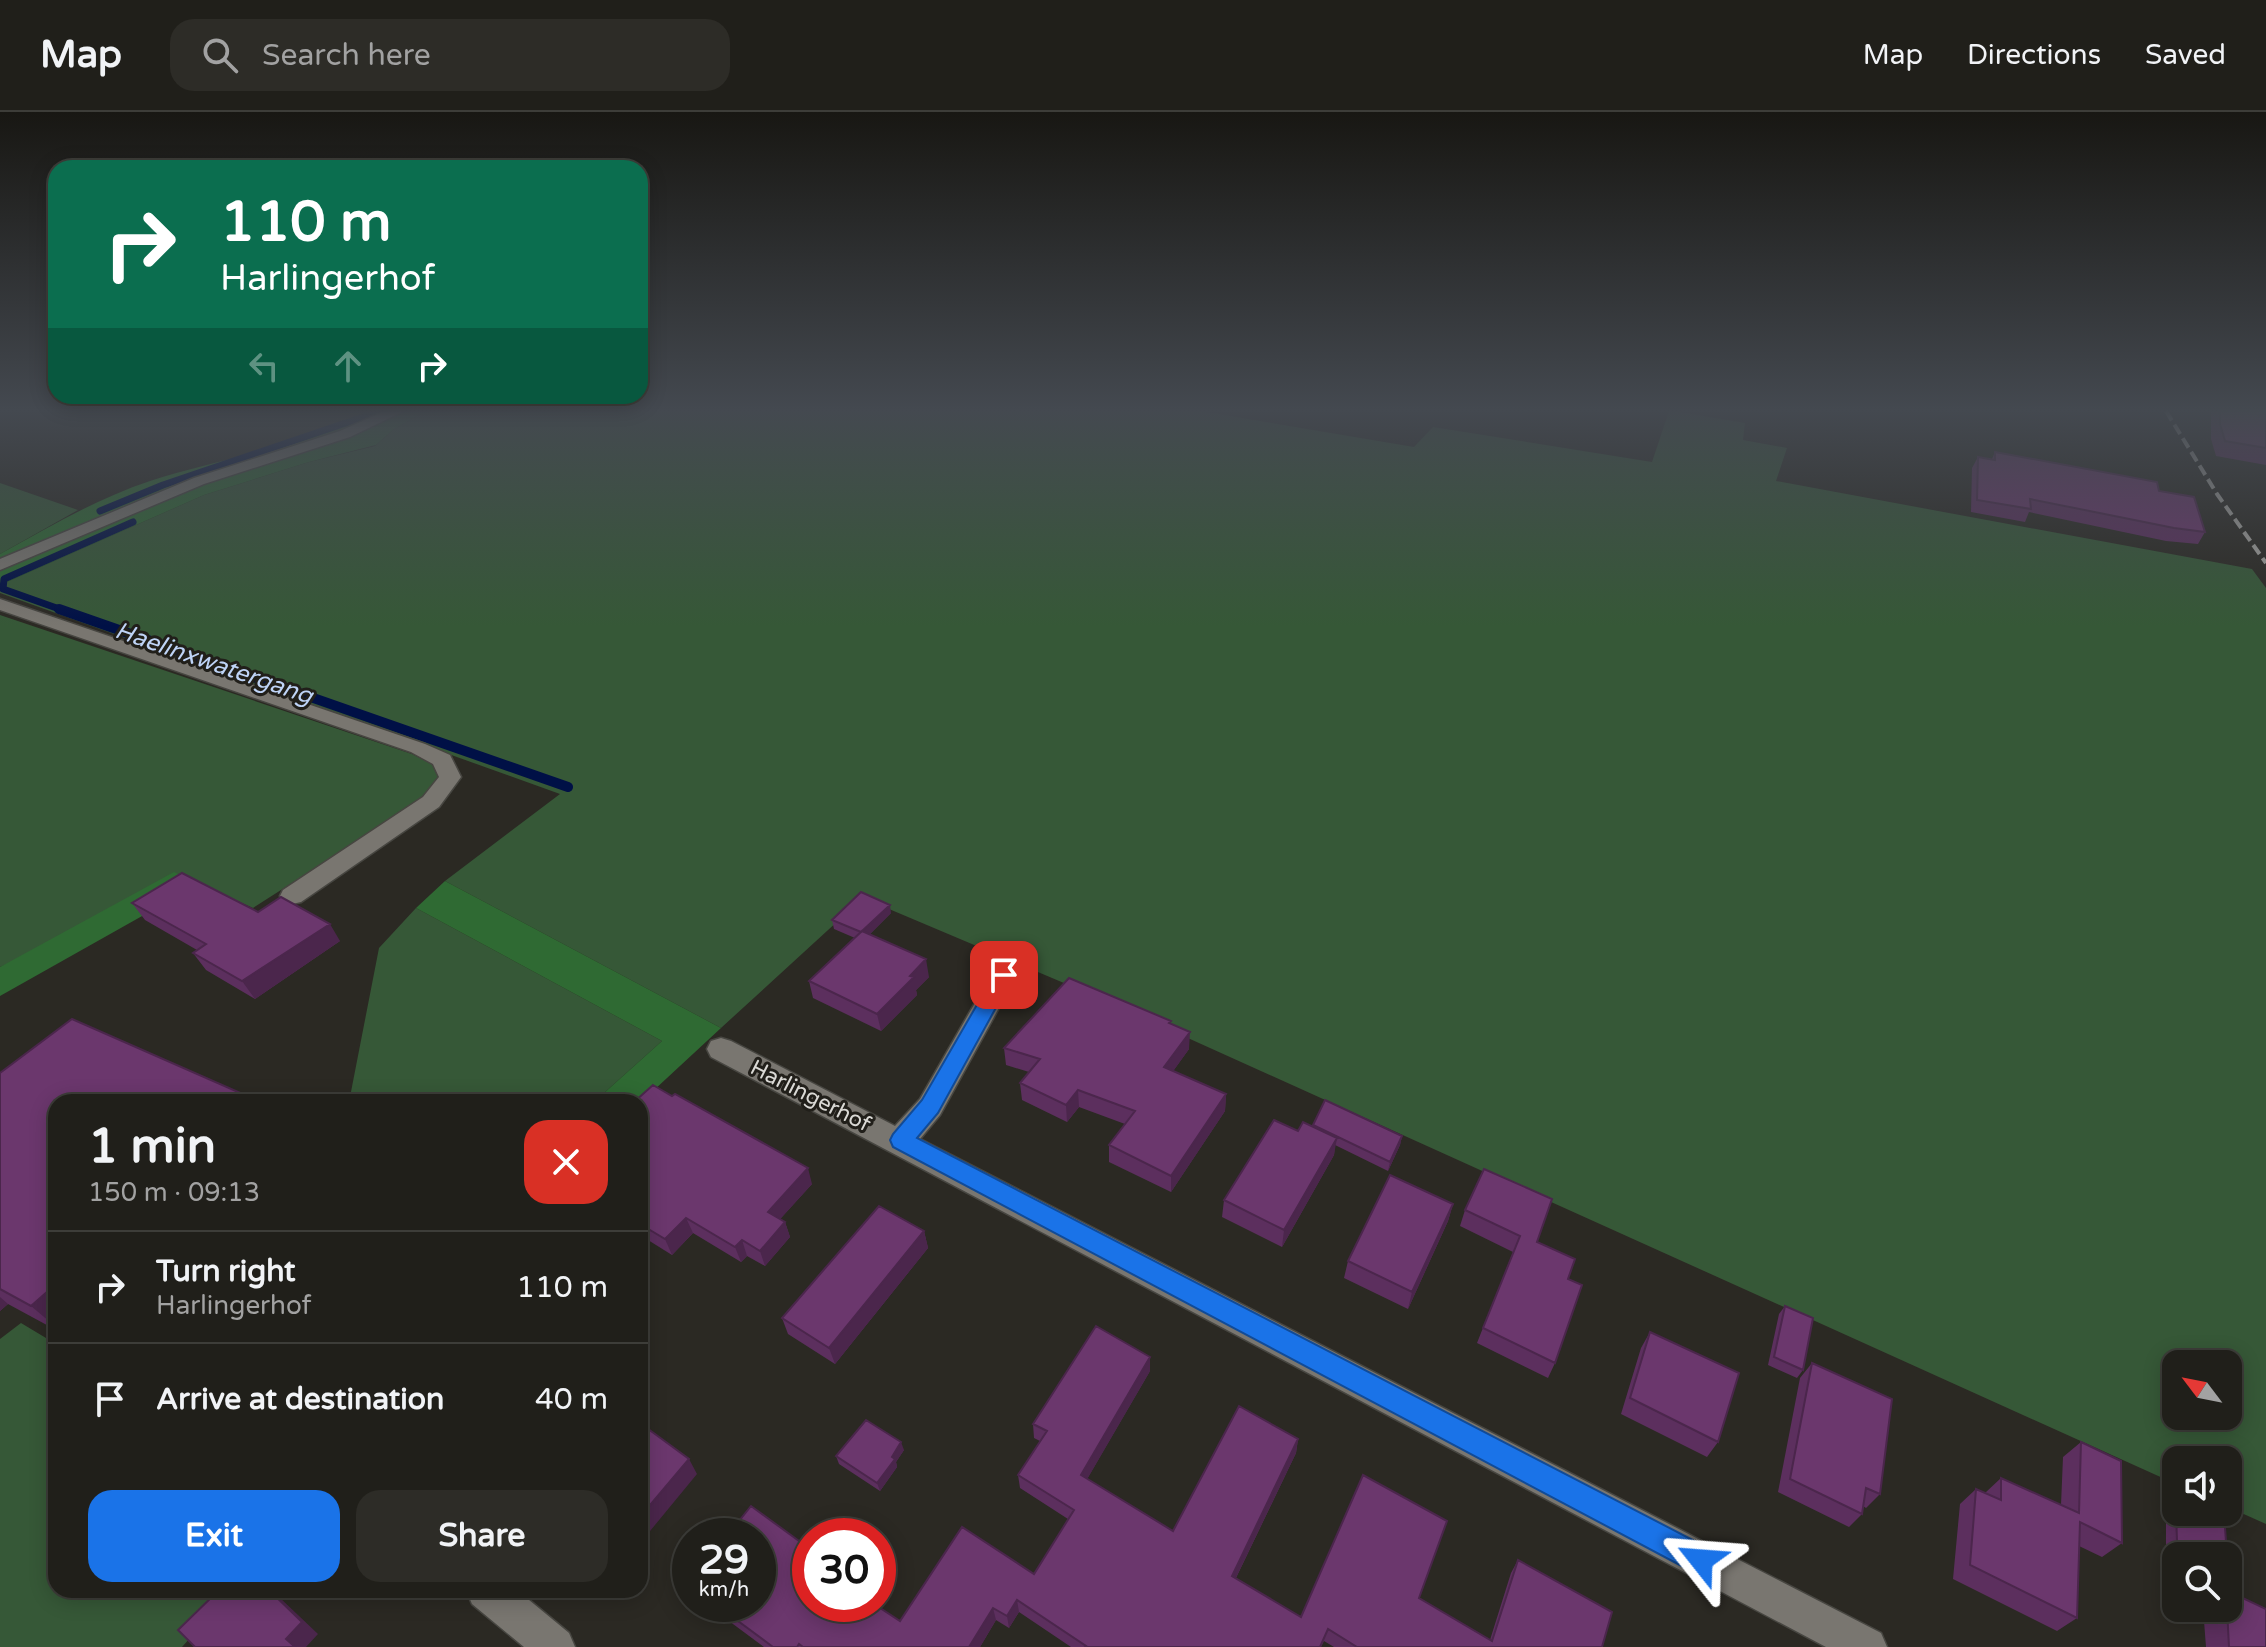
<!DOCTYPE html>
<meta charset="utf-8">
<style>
body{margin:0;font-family:"Varela Round",sans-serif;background:#2d2c27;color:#f1f3f6;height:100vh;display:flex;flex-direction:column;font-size:30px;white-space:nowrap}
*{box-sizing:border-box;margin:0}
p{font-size:26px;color:#a2a2a2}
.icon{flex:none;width:44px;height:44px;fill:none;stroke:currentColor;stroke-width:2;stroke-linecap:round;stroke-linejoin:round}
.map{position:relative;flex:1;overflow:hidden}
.side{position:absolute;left:48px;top:982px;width:600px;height:504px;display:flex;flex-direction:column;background:#201f1a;border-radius:24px;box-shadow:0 4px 20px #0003,0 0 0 2px #3d3d39}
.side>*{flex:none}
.guide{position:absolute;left:48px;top:48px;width:600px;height:244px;border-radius:24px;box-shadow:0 4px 20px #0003,0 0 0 2px #3d3d39;background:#0b6e4f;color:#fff;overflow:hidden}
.needle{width:52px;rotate:302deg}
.buttons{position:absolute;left:2162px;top:1238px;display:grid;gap:16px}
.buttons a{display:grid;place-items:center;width:80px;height:80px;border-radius:16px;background:#201f1a;box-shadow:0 4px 20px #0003,0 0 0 2px #3d3d39;font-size:40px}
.speed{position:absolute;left:672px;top:1406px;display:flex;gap:16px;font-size:40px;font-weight:700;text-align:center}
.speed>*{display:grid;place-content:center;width:104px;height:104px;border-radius:50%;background:#201f1a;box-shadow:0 4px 20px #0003,0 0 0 2px #3d3d39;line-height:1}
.speed small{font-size:20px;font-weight:400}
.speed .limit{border:12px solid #d22;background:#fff;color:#111}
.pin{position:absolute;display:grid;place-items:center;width:68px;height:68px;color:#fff;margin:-34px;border-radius:16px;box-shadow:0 4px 12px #0006}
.me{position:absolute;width:88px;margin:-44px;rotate:298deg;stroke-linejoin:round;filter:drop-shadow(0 0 6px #0008)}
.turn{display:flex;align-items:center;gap:28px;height:168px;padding:0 40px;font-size:36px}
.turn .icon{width:104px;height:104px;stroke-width:2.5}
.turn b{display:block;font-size:56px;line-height:68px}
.lanes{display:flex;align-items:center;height:76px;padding:0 40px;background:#0003;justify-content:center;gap:40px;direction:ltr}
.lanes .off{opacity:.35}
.round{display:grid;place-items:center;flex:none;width:84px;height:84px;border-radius:24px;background:#2d2c27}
.overview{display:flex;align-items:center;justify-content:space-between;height:136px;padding:0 40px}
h1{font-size:48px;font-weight:800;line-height:60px}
.button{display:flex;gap:16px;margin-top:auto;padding:16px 40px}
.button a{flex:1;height:92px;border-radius:24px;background:#1a73e8;color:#fff;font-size:32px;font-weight:800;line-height:92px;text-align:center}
.button a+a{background:#2d2c27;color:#f1f3f6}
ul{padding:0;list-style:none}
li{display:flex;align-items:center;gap:24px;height:112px;padding:0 40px;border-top:2px solid #3d3d39}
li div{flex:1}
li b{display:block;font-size:30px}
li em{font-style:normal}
header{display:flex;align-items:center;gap:48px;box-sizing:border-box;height:112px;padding:0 40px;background:#201f1a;border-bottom:2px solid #3d3d39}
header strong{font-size:38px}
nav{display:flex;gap:44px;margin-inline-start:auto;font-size:28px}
.search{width:560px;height:72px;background:#2d2c27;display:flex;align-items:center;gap:20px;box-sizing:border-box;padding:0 28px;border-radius:24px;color:#a2a2a2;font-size:30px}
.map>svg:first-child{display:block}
</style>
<header>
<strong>Map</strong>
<div class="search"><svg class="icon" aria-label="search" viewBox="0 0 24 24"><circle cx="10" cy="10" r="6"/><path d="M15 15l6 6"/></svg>Search here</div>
<nav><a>Map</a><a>Directions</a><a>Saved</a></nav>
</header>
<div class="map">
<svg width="2266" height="1535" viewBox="0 0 2266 1535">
<rect width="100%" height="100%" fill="#2b2923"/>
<path fill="#365837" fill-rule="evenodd" d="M425 299H1201L1414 335 1433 315 1652 350 1669 299H1674L1745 311 1743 328 1787 336 1776 369 2252 457 2266 476V1412L2228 1395V1348H2176V1372L1097 885 863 786 721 916 445 769 560 682 0 481V473L204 383 309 350 375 334 393 318ZM2176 1252H2228V1304H2176Z
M0 371 78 398 0 442Z
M0 503 412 642 432 652 439 667 425 686 253 796 199 772 0 855Z
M416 796 662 929 594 990H349L379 836Z
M21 1211 56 1232V1478H233L182 1535H0V1227Z"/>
<path fill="#2f6a33" d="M374 299H425L393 318 376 333 309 350 204 383 0 473V442C49 415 96 387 150 369 221 346 307 334 374 299Z
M174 760 199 772 0 884V855Z
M445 769 721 916 640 991 594 990 662 929 416 796Z"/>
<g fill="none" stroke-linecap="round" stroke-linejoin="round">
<path stroke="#001046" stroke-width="7" d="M100 399 163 373 381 299
M65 499 3 477 4 467 133 410"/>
<path stroke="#001046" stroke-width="10" d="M59 497 568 675"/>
<defs>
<path id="minor" d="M385 299H404L350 325 204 372 0 458V447L194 366 340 319Z
M0 487 425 632 450 643 461 665 439 695 301 790 292 792 283 790 280 784 283 778 423 685 439 665 433 652 411 640 0 498Z
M1004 854 1013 856 1017 863 940 1003 920 1027 1881 1521 1887 1535H1826L711 945 707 937 711 929 721 926 731 929 895 1014 920 987 995 856Z
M466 1478H517L569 1521 575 1535H524L472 1492Z"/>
</defs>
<use href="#minor" stroke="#474641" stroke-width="3"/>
<use href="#minor" fill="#797670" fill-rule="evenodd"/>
<path stroke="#a6a5a0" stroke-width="4" stroke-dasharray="11 5" stroke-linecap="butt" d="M2166 299 2217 382 2266 451"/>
</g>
<path fill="#5c2f5e" d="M2211 299H2266V353L2216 344 2211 327Z
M1995 340 2159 379 2205 420 2198 432 2166 429 2029 400 2025 410 1971 400 1972 356 1978 345 1992 347Z
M132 791 258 800 340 829 255 887 206 858 193 841 197 838 145 808Z
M891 801 870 822 929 865 916 878 917 883 881 919 813 886 809 869 855 826 834 817 832 808Z
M1171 912 1189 937 1173 959 1226 982 1225 999 1171 1080 1109 1050V1033L1125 1012 1079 995 1067 1010 1022 988 1020 971 1029 960 1006 953 1004 936Z
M0 961 56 990V1218L8 1192 0 1199Z
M640 990 812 1072 780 1107 785 1110 790 1125 765 1154 747 1144 741 1150 693 1121 672 1143 640 1123Z
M1313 1013 1402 1024 1400 1033 1388 1059 1335 1033 1334 1043 1282 1135 1222 1105 1224 1088 1298 1019 1312 1015Z
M1453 1092 1448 1109 1408 1197 1344 1166 1348 1149Z
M1465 1098 1537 1130 1568 1167 1555 1251 1548 1266 1477 1231 1513 1140 1460 1114Z
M924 1119 928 1136 835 1252 788 1222 782 1206Z
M1785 1194 1803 1258 1797 1266 1768 1253 1779 1202Z
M1650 1220 1718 1330 1707 1345 1621 1302 1641 1236Z
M1812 1251 1880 1382 1866 1396 1863 1394 1862 1402 1849 1415 1778 1380 1800 1266Z
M1150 1259 1087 1367 1173 1419 1298 1327 1296 1341 1236 1466 1301 1505 1419 1486 1490 1528 1511 1461 1518 1448 1602 1535H1334L1324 1529 1321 1535H1071L1019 1500 1009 1516 996 1508 980 1535H764L706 1492H810L900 1509 1034 1462 1068 1407 1020 1376 1018 1363 1040 1329 1034 1326 1033 1312Z
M2081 1330 2122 1431 2102 1445 2079 1434 2077 1506 2057 1519 1953 1467 1960 1392 1976 1377 1985 1381 2001 1366 2061 1393 2063 1345Z
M904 1338 896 1350 897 1355 880 1379 839 1352 836 1344Z
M2176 1377 2227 1444H2184L2166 1436V1385Z
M2203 1496H2228L2266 1535H2206Z"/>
<path fill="#4b264c" d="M890 793 891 801 863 829 861 820Z
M330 812 340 829 255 887 242 869Z
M926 847 929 865 916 878 917 883 881 919 877 902 910 864Z
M1190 920 1189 937 1164 972V955Z
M1078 978 1079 995 1067 1010 1066 993Z
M1226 982 1225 999 1171 1080V1064Z
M1402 1024 1400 1033 1388 1059 1390 1050Z
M1337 1026 1334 1043 1282 1135 1284 1118Z
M808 1056 812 1072 773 1115 768 1100Z
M1453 1092 1448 1109 1408 1197 1412 1180Z
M686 1106 693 1121 672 1143 665 1127Z
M785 1110 790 1125 765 1154 760 1139Z
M924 1119 928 1136 835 1252 829 1236Z
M742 1128 747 1144 741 1150 735 1135Z
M56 1172V1215L31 1194Z
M0 1185 8 1192 0 1199Z
M1150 1245V1259L1082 1376 1081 1363Z
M1298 1327 1296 1341 1231 1476 1232 1464Z
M901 1330 904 1338 896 1350 897 1355 880 1379 877 1371 892 1345Z
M689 1347 697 1362 641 1430 640 1428V1405Z
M269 1478 279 1485 318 1522 306 1535H295L286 1527Z
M1017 1488 1019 1500 1009 1516 1007 1504Z
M993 1496 996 1508 980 1535H969Z"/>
<path fill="#6b376d" stroke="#4b264c" stroke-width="2" d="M2220 299H2266V336L2225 329 2220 312Z
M1995 340 2157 370 2159 379 2194 385 2205 420 2174 416 2030 387 2031 397 1977 388 1978 345 1995 348Z
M182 761 258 800 281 785 330 812 242 869 193 841 206 832 132 791Z
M861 780 890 793 861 820 832 808Z
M862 819 926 847 910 864 914 865 877 902 809 869Z
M1069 866 1171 909 1169 911 1190 920 1164 955 1226 982 1171 1064 1109 1033 1135 999 1078 978 1066 993 1020 971 1040 947 1004 936Z
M72 907 261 990H56V1172L31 1194 0 1177V961Z
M653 973 672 984 675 982 808 1056 768 1100 785 1110 760 1139 742 1128 735 1135 686 1106 665 1127 640 1112V1015L641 1014 640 1013V990H634Z
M1325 988 1402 1024 1390 1050 1313 1013Z
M1274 1008 1298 1019 1303 1010 1337 1026 1284 1118 1224 1088Z
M1484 1057 1552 1087 1537 1130 1575 1147 1568 1167 1582 1173 1555 1251 1483 1216 1520 1124 1465 1098Z
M1390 1063 1453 1092 1412 1180 1348 1149Z
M879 1094 924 1119 829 1236 782 1206Z
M1785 1194 1813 1206 1803 1258 1774 1245Z
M1096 1214 1150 1245 1081 1363 1173 1419 1239 1294 1298 1327 1232 1464 1301 1505 1363 1363 1447 1409 1419 1486 1492 1529 1518 1448 1612 1500 1602 1535H1357L1328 1517 1320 1535H1085L1086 1534 1017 1488 1007 1504 993 1496 969 1535H803L799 1532 797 1535H773L715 1492H758V1424H727L751 1394 810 1437V1492H874L900 1509 962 1415 1034 1462 1074 1398 1018 1363 1047 1319 1033 1312Z
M1650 1220 1739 1261 1718 1330 1630 1286Z
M1812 1251 1892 1287 1880 1382 1866 1376 1862 1402 1790 1367Z
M866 1308 901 1330 892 1345 895 1347 877 1371 836 1344Z
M640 1311 689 1347 640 1405Z
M2081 1330 2121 1349 2122 1431 2080 1410 2077 1506 1970 1453 1976 1377 2001 1388V1366L2079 1401Z
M2176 1400 2224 1401 2227 1444H2210L2177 1429Z
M219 1478H269L302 1510 286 1527 295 1535H195L178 1518Z
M2228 1479 2266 1497V1535H2229L2227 1496H2228Z"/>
<linearGradient id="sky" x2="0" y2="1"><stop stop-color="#181713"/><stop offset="0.58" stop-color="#444950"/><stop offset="1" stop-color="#444950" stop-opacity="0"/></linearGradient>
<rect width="2266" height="514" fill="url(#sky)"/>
<path fill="#1a73e8" stroke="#114b97" stroke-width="2" d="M1004 856 1011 858 1014 863 938 1001 917 1026 1712 1438 1716 1448 1712 1459 1701 1463 1691 1459 893 1035 890 1028 893 1022 922 988 997 858Z"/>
<g text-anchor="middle" stroke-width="6" stroke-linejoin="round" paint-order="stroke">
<g font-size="22" fill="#dad9d5" stroke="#211f1a">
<text transform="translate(811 983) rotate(27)" y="8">Harlingerhof</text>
</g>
<g font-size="24" font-style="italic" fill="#bfd4f7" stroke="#211f1a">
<text transform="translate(214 551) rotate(19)" y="8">Haelinxwatergang</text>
</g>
</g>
</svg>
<div class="buttons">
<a><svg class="needle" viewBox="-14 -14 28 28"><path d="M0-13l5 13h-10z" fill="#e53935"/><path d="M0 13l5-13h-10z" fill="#a2a2a2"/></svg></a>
<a><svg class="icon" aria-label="sound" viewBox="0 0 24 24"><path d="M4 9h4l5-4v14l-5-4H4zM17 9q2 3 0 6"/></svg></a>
<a><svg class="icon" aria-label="search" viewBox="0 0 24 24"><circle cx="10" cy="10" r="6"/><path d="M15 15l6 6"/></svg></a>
</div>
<div class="speed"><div>29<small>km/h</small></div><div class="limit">30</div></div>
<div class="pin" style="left:1004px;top:863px;background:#d93025"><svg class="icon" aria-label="arrive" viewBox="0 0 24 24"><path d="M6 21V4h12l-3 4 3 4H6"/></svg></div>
<svg class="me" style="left:1701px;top:1448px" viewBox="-20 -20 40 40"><path d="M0-17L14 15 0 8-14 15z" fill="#1a73e8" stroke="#fff" stroke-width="4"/></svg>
<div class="guide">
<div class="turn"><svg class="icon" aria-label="right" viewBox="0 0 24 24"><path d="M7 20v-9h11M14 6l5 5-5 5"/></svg><div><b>110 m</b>Harlingerhof</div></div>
<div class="lanes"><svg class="icon off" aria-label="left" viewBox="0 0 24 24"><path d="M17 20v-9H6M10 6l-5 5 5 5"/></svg><svg class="icon off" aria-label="ahead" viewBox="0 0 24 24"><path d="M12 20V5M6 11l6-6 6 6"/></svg><svg class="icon" aria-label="right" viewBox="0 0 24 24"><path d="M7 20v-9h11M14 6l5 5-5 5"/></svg></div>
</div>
<section class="side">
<div class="overview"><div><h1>1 min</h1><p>150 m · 09:13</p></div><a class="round" style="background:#d93025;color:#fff"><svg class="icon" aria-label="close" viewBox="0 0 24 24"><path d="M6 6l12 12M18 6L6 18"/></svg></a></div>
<ul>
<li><svg class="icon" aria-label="right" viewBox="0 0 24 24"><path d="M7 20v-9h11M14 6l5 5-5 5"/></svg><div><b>Turn right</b><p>Harlingerhof</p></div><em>110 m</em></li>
<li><svg class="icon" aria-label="arrive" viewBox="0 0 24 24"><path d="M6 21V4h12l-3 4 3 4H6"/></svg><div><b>Arrive at destination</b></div><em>40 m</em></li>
</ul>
<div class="button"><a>Exit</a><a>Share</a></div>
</section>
</div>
